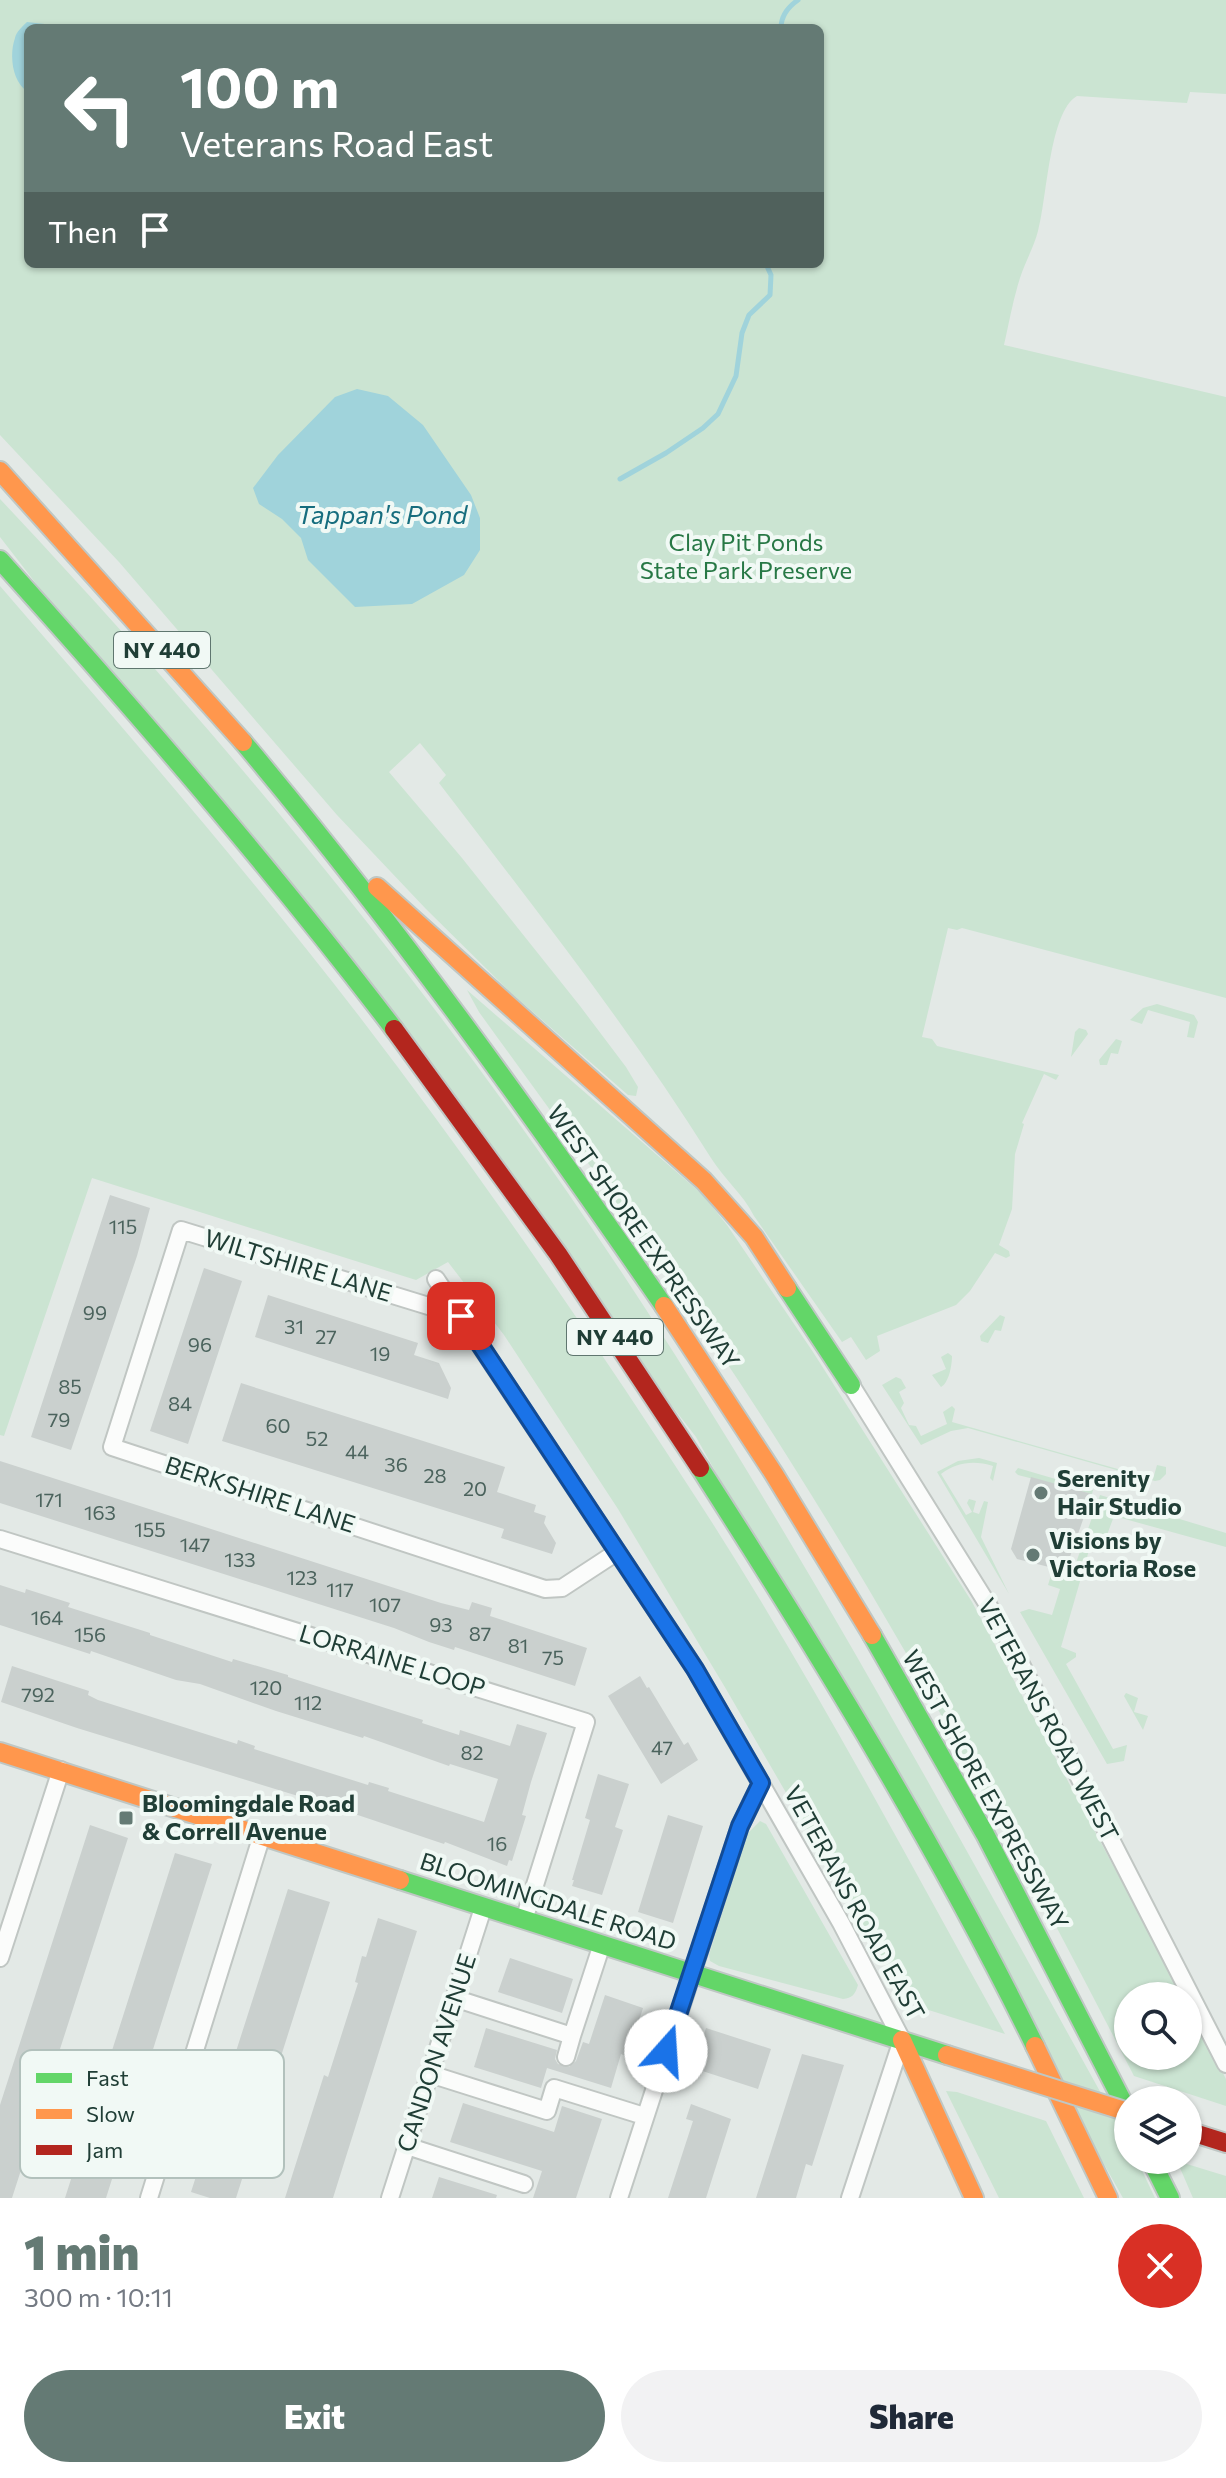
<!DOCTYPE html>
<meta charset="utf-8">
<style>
body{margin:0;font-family:Commissioner,sans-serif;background:#f2f2f3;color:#1f2937;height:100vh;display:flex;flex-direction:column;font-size:30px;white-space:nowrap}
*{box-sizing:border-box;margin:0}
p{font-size:26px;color:#747a83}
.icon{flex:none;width:44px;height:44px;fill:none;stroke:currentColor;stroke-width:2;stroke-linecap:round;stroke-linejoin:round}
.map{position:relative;height:2198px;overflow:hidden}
.sheet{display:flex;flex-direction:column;background:#fff;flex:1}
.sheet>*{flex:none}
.top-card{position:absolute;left:24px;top:24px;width:800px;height:244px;border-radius:12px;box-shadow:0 2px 6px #0004;background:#647a74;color:#fff;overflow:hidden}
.tools{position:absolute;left:1114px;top:1982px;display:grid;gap:16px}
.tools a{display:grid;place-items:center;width:88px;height:88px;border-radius:50%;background:#fff;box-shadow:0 2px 6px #0004;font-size:40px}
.pin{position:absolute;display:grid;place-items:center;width:68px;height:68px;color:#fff;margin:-34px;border-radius:16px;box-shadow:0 4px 12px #0006}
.me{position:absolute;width:88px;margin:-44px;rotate:19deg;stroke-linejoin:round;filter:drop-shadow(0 0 6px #0008)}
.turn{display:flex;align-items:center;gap:28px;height:168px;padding:0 24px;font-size:36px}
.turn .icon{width:104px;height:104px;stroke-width:2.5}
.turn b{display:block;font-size:56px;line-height:68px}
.then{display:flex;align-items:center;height:76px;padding:0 24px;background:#0003;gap:16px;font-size:30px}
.round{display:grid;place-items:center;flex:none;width:84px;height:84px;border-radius:42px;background:#f2f2f3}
.overview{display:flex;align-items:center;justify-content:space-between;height:136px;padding:0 24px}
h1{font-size:48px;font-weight:800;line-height:60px;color:#647a74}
.cta{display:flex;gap:16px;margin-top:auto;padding:16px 24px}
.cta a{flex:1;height:92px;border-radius:48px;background:#647a74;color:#fff;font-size:32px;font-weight:800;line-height:92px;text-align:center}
.cta a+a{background:#f2f2f3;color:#1f2937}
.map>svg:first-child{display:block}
</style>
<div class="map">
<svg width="1226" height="2198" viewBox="0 0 1226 2198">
<rect width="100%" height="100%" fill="#e3e9e6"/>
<path fill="#cbe4d2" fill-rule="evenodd" d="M0 0H1226V94L1190 92 1187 103 1077 96C1049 112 1047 200 1038 231 1034 247 1025 262 1020 278 1013 300 1009 323 1004 345L1226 397V998L962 928 957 930 948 928 922 1037 932 1039 937 1046 1059 1075 1056 1080 1044 1074 1022 1123 1024 1124 1015 1154 1012 1209 999 1245 1009 1251 1010 1256 1006 1258 995 1253 970 1291 956 1305 877 1336 880 1351 866 1360 851 1337 842 1342 754 1216C743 1194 724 1179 711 1158 629 1027 532 905 439 783L446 775 420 743 389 772 462 858 580 1006 626 1067 638 1087 636 1096 628 1095 510 992 426 909 337 815 119 562 0 435ZM28 28H820V264H28Z
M0 499C236 750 457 1018 645 1308 820 1578 972 1861 1128 2142V2160H1137L1155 2198H1123L696 1437 0 537Z
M0 586C122 727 245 868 359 1016 481 1175 595 1341 704 1510 813 1679 907 1858 1005 2034L919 2007 906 1995 873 1943 726 1689 618 1509 504 1335 448 1262 416 1280 92 1178 4 1436 0 1435Z
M467 990 703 1195 727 1225 813 1352 972 1602 1183 1996H1128V2056H1188V2005L1226 2079V2106L1134 2076C1025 1865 914 1656 787 1456 691 1303 584 1157 479 1012Z
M1157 1004 1194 1015 1198 1022 1194 1038 1187 1037 1190 1022 1148 1010 1142 1024 1130 1020 1143 1008Z
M1079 1028 1086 1030 1088 1034 1071 1057 1075 1032Z
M1116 1039 1122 1041 1118 1054 1111 1053 1107 1065H1100L1099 1060Z
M1000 1315 1005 1317 1001 1331 995 1330 988 1343 981 1341 980 1336Z
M948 1353 952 1356C952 1365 949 1383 941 1387L932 1375 946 1369 941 1357Z
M896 1377 901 1379 906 1388 899 1392 904 1403 901 1408 909 1425 916 1426 921 1436 947 1424 943 1412 952 1406 955 1409 952 1422 1153 1479 1157 1465 1166 1467V1474L1160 1480 1155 1481 968 1428 951 1431 921 1445 882 1385Z
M979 1458 997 1463 993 1481 990 1478 993 1466C974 1460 957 1462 941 1474L966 1515 972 1512 967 1503 969 1499 976 1501 973 1512 979 1514 984 1501 988 1502 981 1537 1009 1594 937 1472 958 1461Z
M1018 1468 1093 1490 1092 1494 1018 1475 1015 1472Z
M1100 1495 1226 1533V1547L1114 1516 1107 1535 1094 1533 1061 1647 1076 1653V1657L1066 1664 1113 1749 1127 1745 1124 1761 1107 1764 1020 1612 1029 1609 1052 1615 1060 1589 1048 1585 1052 1572 1071 1577Z
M1126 1693 1138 1698 1134 1712 1148 1716 1143 1730 1124 1696Z
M760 1821 766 1824 858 1985C855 1995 852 1998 843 1999L719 1966 710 1961 709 1955 747 1834Z
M946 2091 957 2092 1046 2121 1084 2198H999Z
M1177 2161 1226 2176V2198H1193Z"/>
<path fill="#a0d3db" d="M27 22 80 28H28V92C12 82 9 55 15 38 16 32 23 26 27 22Z
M357 389 388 396 423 425 471 495 480 518V550L464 575 412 604 355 607 308 560 301 538 282 519 259 504 253 488 278 455 335 397Z"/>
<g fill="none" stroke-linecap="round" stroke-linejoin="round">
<path stroke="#a0d3db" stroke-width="5" d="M781 28C781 16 788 7 798 0
M620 479 666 453 703 428 718 414 736 376 742 333 749 315 770 295 771 275 766 264"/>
</g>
<path fill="#cad0ce" d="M110 1195 150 1208 137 1256 71 1450 31 1437Z
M204 1268 242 1281 188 1444 150 1431Z
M268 1295 418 1343 414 1355 439 1363 451 1388 448 1399 255 1337Z
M241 1383 505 1467 497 1492 536 1505 534 1512 546 1516 544 1523 556 1543 552 1554 501 1538 504 1529 222 1441Z
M0 1461 441 1603 469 1610 472 1602 492 1608 490 1616 587 1648 575 1686 455 1647 454 1650 429 1642 394 1628 0 1503Z
M1031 1477 1092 1494 1065 1571 1017 1559 1011 1549Z
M0 1585 25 1593 26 1589 70 1603 68 1607 150 1633V1635L232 1662 233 1659 288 1675V1677L423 1720 422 1723 459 1735 460 1730 510 1746 517 1724 547 1733 531 1782 522 1815 526 1816 512 1861 509 1860 507 1866 445 1842 444 1844 334 1807 77 1728 1 1702 12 1666 89 1691 88 1695 98 1700 237 1744 238 1740 255 1746 254 1749 368 1785 369 1782 389 1788 388 1791 484 1822 498 1779 450 1764 449 1766 364 1736 363 1738 276 1711 200 1684 176 1680 91 1651 90 1654 0 1625Z
M640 1676 647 1688 649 1687 684 1745 688 1742 698 1760 661 1784 608 1696Z
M598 1774 629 1784 615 1827 623 1830 602 1895 572 1886 574 1880H572L590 1820 585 1818Z
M668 1815 703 1826 673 1923 638 1912Z
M90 1825 128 1838 12 2198H0V2105Z
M175 1853 212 1864 174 1983 106 2198H65Z
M288 1889 330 1902 236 2198H210L191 2192Z
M378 1918 417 1931 333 2198H285L324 2075 328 2077 358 1983 355 1982 362 1956 366 1957Z
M510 1958 573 1979 562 2013 498 1992Z
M605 1995 643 2008 628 2057 621 2054 611 2088 547 2068 541 2088 474 2067 486 2028 557 2050 555 2059 558 2064 569 2067 576 2061 583 2042 589 2044Z
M706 2028 771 2049 758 2089 693 2068Z
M802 2054 844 2065 812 2166 806 2164 796 2198H756Z
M463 2103 554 2132 562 2106 602 2119 576 2198H533L542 2171 450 2142Z
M691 2104 731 2119 706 2198H668L693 2121 686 2119Z
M439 2177 497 2195 496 2198H432Z"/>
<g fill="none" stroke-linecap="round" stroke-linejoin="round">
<defs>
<path id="street" d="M436 1279 695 1669 841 1923 902 2040 850 2198
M461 1316 181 1230 112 1447 545 1589 562 1588 617 1552
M851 1385 1003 1629 1226 2064
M0 1539 586 1722 524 1920
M0 1958 61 1770
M454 1998 572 2036 602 1944
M566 2057 572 2036
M430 2074 547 2111 554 2088 644 2116
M407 2146 524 2184
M149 2198 262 1835
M390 2198 483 1908
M619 2198 740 1826 761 1783"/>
<path id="fast" d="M0 560C137 712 270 866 394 1029
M243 742C394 922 531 1113 664 1306
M787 1288 851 1385
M700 1468C820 1655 937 1846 1035 2046
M872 1635 985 1834 1128 2112
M400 1880 947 2055
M1151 2160 1170 2198"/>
<path id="slow" d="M0 471 243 742
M377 887 704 1181 754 1237 787 1288
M664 1306 774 1474 872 1635
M0 1752 400 1880
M902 2040 974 2198
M1035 2046 1108 2198"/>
<path id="jam" d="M394 1029 558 1254 700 1468
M1188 2131 1226 2143"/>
</defs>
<use href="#street" stroke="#c0c6c3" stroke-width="20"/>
<use href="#fast" stroke="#bfc7c4" stroke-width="22"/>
<use href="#slow" stroke="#bfc7c4" stroke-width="22"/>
<use href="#jam" stroke="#bfc7c4" stroke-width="22"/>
<use href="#street" stroke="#fbfcfb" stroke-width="16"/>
<use href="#fast" stroke="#63d668" stroke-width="18"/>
<use href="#slow" stroke="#ff974d" stroke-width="18"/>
<use href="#jam" stroke="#b3261e" stroke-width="18"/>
<defs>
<path id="slow-bridge" d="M947 2055 1128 2112"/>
</defs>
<use href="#slow-bridge" stroke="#bfc7c4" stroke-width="22" stroke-linecap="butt"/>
<use href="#slow-bridge" stroke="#ff974d" stroke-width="18"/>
</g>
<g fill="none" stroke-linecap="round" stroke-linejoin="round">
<defs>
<path id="route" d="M461 1316 695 1669 761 1783 740 1826 666 2051"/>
</defs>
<use href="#route" stroke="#114b97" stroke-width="20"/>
<use href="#route" stroke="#1a73e8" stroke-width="14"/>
</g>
<g fill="#647a74" stroke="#f1f9f5" stroke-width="3">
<circle cx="1041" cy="1493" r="8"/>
<circle cx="1033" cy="1555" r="8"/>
<rect x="118" y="1810" width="16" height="16" rx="4"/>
</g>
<g text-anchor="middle" stroke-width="8" stroke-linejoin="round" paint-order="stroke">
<g font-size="20" fill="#4b635d">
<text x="123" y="1234">115</text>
<text x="95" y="1320">99</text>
<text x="294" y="1334">31</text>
<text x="326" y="1344">27</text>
<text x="200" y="1352">96</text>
<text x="380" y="1361">19</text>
<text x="70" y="1394">85</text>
<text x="180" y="1411">84</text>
<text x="59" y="1427">79</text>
<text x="278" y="1433">60</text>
<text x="317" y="1446">52</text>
<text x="357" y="1459">44</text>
<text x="396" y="1472">36</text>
<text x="435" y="1483">28</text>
<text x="475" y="1496">20</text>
<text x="49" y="1507">171</text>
<text x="100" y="1520">163</text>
<text x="150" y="1537">155</text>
<text x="195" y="1552">147</text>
<text x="240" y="1567">133</text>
<text x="302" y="1585">123</text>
<text x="340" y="1597">117</text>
<text x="385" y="1612">107</text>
<text x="47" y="1625">164</text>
<text x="441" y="1632">93</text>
<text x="480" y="1641">87</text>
<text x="90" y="1642">156</text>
<text x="518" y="1653">81</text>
<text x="553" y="1665">75</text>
<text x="266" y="1695">120</text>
<text x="38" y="1702">792</text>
<text x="308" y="1710">112</text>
<text x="662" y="1755">47</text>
<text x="472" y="1760">82</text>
<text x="497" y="1851">16</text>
</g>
<g fill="#f1f9f5" stroke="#5f766f" stroke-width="2">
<rect x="114" y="632" width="96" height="36" rx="6"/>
<rect x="567" y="1319" width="96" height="36" rx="6"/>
</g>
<g font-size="22" font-weight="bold" fill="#203e36">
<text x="162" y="658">NY 440</text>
<text x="615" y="1345">NY 440</text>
</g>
<g font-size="24" fill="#277845" stroke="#f1f9f5">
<text x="746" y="551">Clay Pit Ponds<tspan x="746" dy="28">State Park Preserve</tspan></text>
</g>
<g font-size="24" fill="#203e36" stroke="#f1f9f5">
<text transform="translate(643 1237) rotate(55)" y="8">WEST SHORE EXPRESSWAY</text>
<text transform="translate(298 1266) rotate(17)" y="8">WILTSHIRE LANE</text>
<text transform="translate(260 1495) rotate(18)" y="8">BERKSHIRE LANE</text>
<text transform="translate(392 1661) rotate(17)" y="8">LORRAINE LOOP</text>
<text transform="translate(1048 1720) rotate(62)" y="8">VETERANS ROAD WEST</text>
<text transform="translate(985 1790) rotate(61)" y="8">WEST SHORE EXPRESSWAY</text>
<text transform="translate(548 1902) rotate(18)" y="8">BLOOMINGDALE ROAD</text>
<text transform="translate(854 1903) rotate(61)" y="8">VETERANS ROAD EAST</text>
<text transform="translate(437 2053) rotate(-72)" y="8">CANDON AVENUE</text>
</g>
<g font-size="24" font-weight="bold" fill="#203e36" stroke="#f1f9f5" text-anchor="start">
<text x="1057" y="1487">Serenity<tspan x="1057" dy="28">Hair Studio</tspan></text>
<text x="1049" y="1549">Visions by<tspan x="1049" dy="28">Victoria Rose</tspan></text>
<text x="142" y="1812">Bloomingdale Road<tspan x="142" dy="28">&amp; Correll Avenue</tspan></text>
</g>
<g font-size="26" font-style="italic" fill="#166d7e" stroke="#f1f9f5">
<text x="382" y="524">Tappan's Pond</text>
</g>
</g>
<rect x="20" y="2050" width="264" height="128" rx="12" fill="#f1f9f5" stroke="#b2c1bc" stroke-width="2"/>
<rect x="36" y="2073" width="36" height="10" fill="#63d668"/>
<rect x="36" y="2109" width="36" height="10" fill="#ff974d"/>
<rect x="36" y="2145" width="36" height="10" fill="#b3261e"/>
<g font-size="22" fill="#203e36">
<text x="86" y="2086">Fast</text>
<text x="86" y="2122">Slow</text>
<text x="86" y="2158">Jam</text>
</g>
</svg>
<div class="tools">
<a><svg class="icon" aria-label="search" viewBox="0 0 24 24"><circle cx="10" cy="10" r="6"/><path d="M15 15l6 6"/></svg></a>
<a><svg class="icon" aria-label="layers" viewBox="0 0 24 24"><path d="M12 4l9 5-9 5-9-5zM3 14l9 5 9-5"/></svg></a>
</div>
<div class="pin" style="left:461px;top:1316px;background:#d93025"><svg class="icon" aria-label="arrive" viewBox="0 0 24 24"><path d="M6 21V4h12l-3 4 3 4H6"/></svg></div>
<svg class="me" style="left:666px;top:2051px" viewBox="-20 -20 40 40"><circle r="19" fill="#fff"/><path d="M0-13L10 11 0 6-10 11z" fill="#1a73e8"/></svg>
<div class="top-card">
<div class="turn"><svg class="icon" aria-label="left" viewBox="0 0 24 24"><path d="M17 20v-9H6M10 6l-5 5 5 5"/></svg><div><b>100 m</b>Veterans Road East</div></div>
<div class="then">Then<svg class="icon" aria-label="arrive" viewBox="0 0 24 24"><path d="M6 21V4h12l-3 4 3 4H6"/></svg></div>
</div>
</div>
<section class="sheet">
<div class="overview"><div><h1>1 min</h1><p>300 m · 10:11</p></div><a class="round" style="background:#d93025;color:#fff"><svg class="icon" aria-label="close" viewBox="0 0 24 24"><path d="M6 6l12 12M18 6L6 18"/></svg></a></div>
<div class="cta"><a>Exit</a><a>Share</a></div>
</section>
